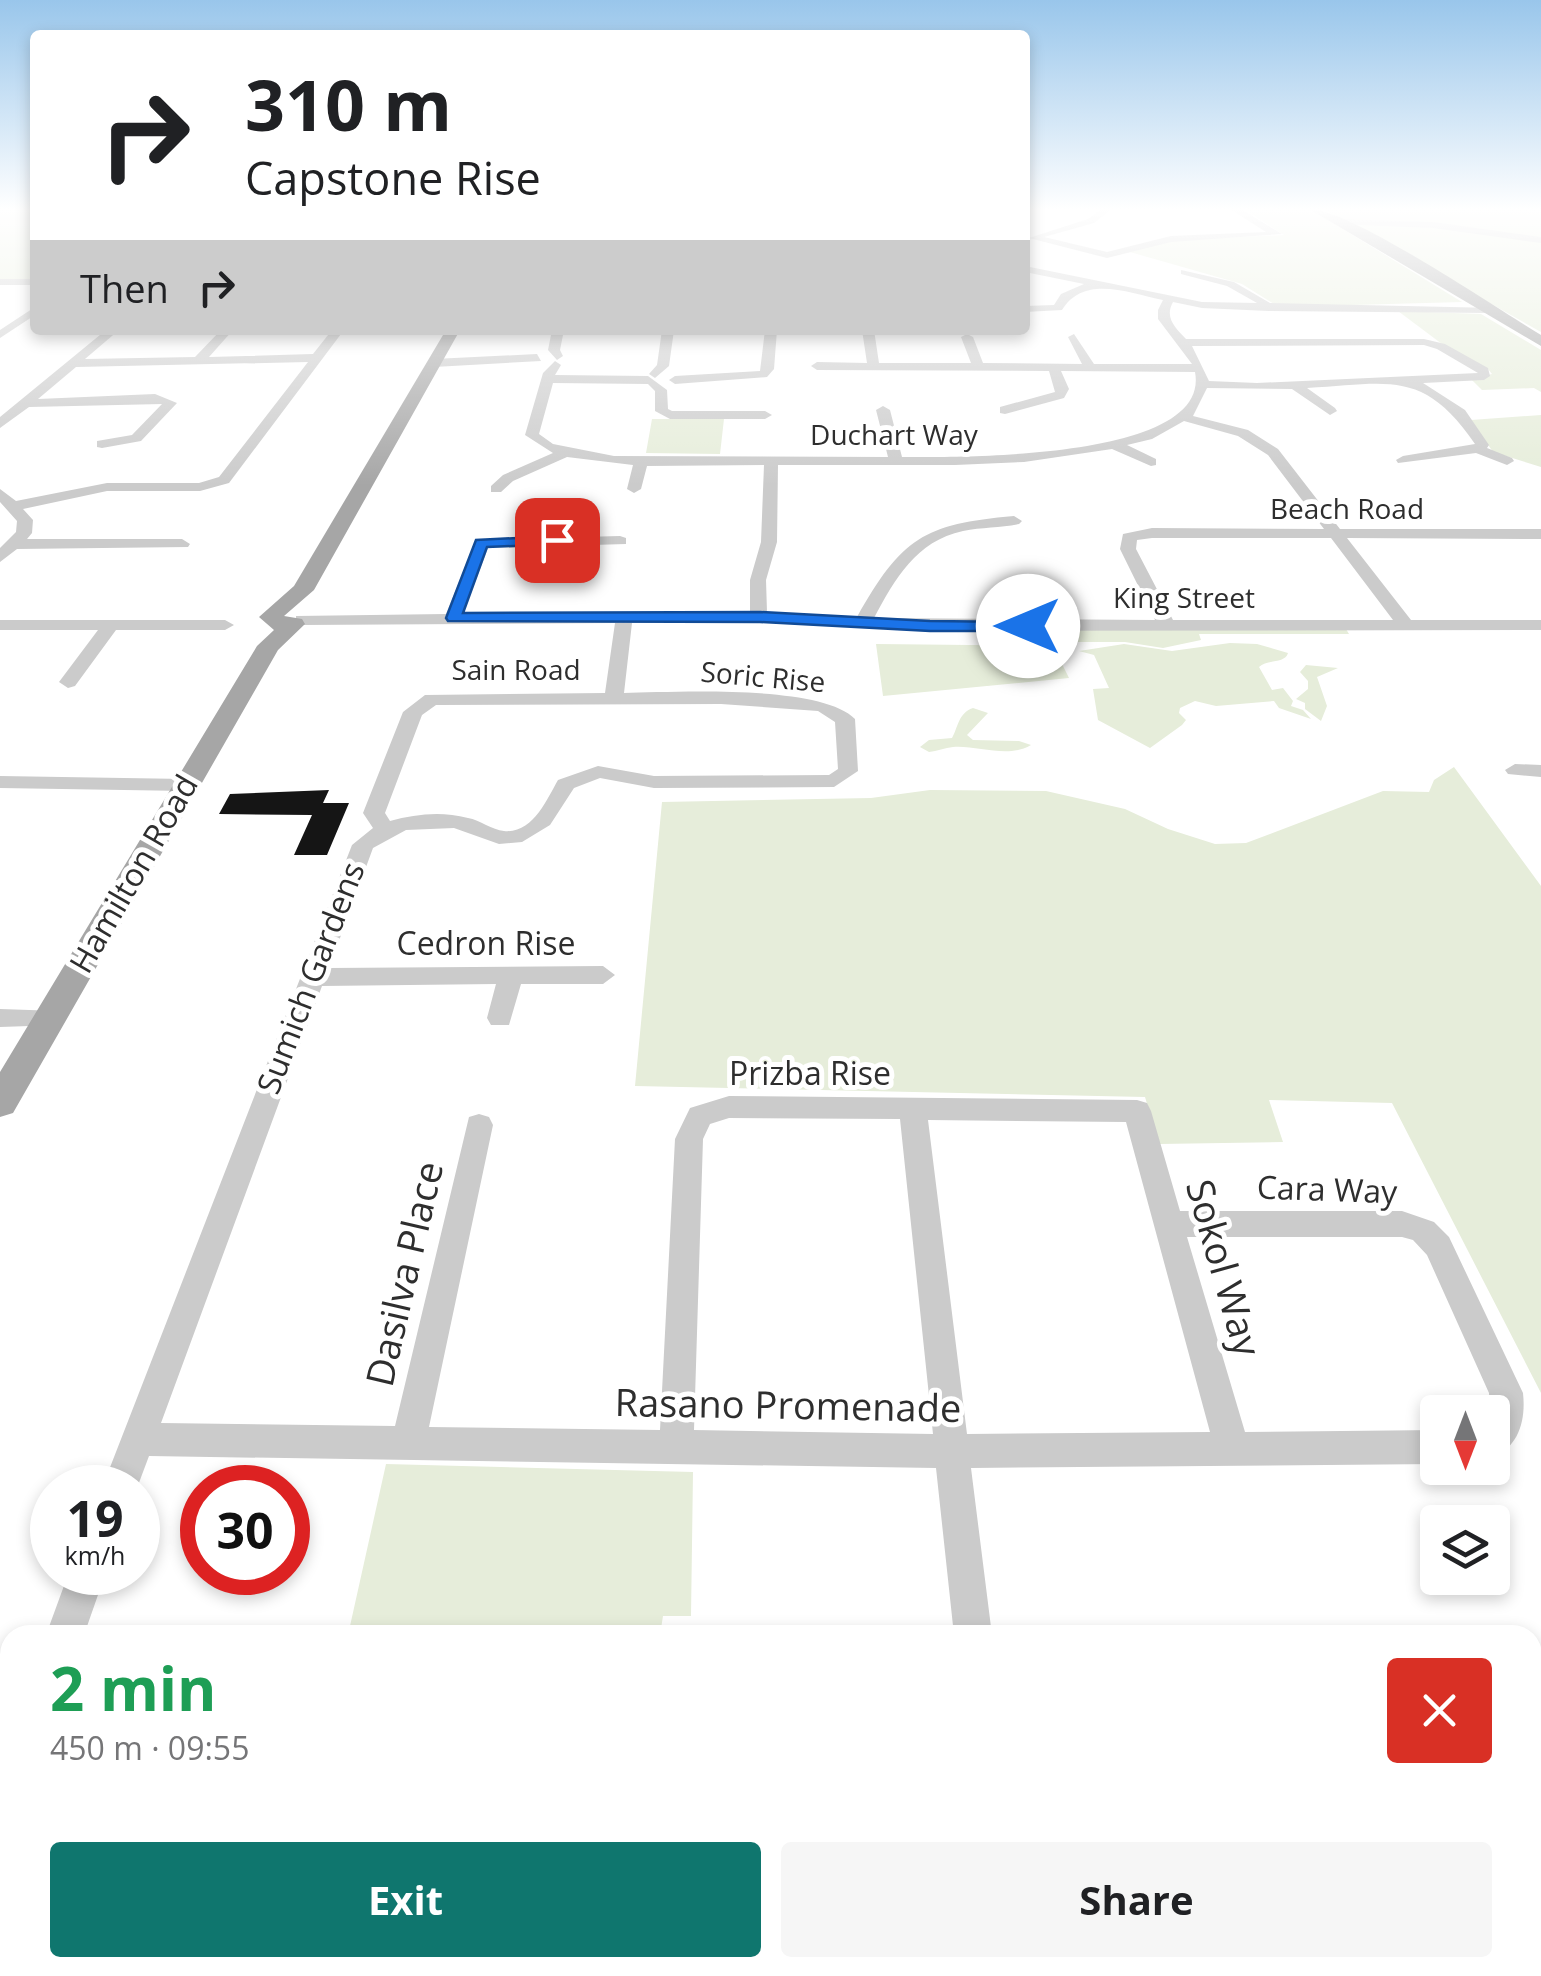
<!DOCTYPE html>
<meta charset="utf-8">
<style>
body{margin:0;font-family:"Open Sans",sans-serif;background:#f6f6f6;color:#202124;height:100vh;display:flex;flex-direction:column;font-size:38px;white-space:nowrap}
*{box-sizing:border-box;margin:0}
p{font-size:32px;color:#757577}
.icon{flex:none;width:55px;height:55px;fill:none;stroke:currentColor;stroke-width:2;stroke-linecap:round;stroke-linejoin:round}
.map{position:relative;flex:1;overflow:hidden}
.details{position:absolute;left:0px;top:1625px;width:1542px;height:352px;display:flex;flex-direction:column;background:#fff;border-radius:30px 30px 0 0;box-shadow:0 5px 15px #0003}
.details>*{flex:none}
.banner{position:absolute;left:30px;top:30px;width:1000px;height:305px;border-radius:10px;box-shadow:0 5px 15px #0003;background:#fff;color:#202124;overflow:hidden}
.needle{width:65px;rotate:180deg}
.controls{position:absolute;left:1420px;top:1395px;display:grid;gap:20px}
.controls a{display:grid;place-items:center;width:90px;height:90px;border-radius:10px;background:#fff;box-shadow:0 5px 15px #0003;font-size:50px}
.speed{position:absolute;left:30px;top:1465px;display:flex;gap:20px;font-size:50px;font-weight:700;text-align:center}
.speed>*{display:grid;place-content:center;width:130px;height:130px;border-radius:50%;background:#fff;box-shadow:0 5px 15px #0003;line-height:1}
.speed small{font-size:25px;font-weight:400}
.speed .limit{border:15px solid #d22;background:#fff;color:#111}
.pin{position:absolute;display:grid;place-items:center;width:85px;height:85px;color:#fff;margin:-42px;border-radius:20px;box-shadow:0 5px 15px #0006}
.me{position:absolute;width:110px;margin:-55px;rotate:270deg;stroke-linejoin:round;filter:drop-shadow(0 0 8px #0008)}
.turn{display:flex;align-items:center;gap:35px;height:210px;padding:0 50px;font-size:45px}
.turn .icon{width:130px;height:130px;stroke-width:2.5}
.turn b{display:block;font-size:70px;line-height:85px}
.then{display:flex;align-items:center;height:95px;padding:0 50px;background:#0003;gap:20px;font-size:38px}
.round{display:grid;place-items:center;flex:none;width:105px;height:105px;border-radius:10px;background:#f6f6f6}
.head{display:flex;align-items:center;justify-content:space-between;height:170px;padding:0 50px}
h1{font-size:60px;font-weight:700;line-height:75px;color:#1e9e55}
.cta{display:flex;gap:20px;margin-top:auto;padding:20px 50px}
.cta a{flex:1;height:115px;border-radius:10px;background:#0f766e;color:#fff;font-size:40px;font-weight:700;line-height:115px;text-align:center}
.cta a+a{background:#f6f6f6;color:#202124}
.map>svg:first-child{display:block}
</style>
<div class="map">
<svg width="1541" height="1976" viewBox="0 0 1541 1976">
<rect width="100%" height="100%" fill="#fff"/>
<path fill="#e6edda" d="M0 209H35V280H0Z
M1244 209H1310L1462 302 1279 307 1242 284 1130 252 1172 240 1284 235Z
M1323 209H1541V332Z
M1398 311 1481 314 1541 350V392L1534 388 1482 390 1471 379 1492 374 1488 369 1442 344Z
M1541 415V467L1493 452 1471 420Z
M652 419H724L720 454 646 453Z
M1346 629 1349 634H1199L1201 640 1163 648 1125 642H1077L1073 630Z
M1230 643 1257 644 1288 653C1285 664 1267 659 1259 667L1272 690 1283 688 1293 701 1291 706 1303 710 1311 719 1279 708 1274 701 1216 706 1195 701 1180 708 1179 713 1186 720 1182 725 1150 748 1098 720 1093 689 1109 688 1094 655 1079 651 1124 644 1172 651Z
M876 644 1053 646 1069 678 883 696Z
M1306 665 1338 668 1317 677 1327 706 1321 721 1305 709V703L1296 699 1308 689V681L1300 672Z
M973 708 988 713 967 735 973 740 1019 741 1031 745C1008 759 977 745 953 747 945 748 937 751 929 752L920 747 929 740 952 738C958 728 958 713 973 708Z
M1454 767 1541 886V1393L1392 1103 1269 1100 1283 1142 1159 1144 1145 1097 635 1086 662 802 871 798 930 790 1046 791 1125 809 1168 829 1215 844 1246 843 1383 791 1429 792 1434 780Z
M386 1464 693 1472 691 1616H663L660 1635H348Z
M0 1885H10V1968H425L423 1976H0Z"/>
<path fill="#151515" d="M329 790 323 803H349L327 855H294L312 815 219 814 230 794Z"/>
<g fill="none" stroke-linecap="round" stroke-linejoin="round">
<path fill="#cbcbcb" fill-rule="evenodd" d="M1102 209H1112L1094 223 1044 237 1107 252 1171 236 1266 232 1230 209H1241L1282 234 1171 242 1107 258 1029 238 1088 219Z
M1338 219 1433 222 1541 237V243L1433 228 1335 224Z
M1025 266 1202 302 1257 303 1227 286 1181 274V270L1234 282 1270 303 1495 308 1491 313 1269 311 1202 308 1173 302C1164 318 1176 328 1186 339H1424L1445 344 1488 368 1490 376 1484 380 1423 383 1465 410 1489 445 1487 448 1512 458 1514 461 1507 465 1476 453 1398 463 1396 460 1403 456 1475 444C1423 368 1388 384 1307 388L1335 408 1337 411 1330 415 1292 389 1207 388 1193 416 1248 430 1278 449 1340 529H1541V539L1347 538 1411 620H1541V630L930 631 759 622 632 623 624 693C675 692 821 684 855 719L858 771 834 787 654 788 600 778 574 788 550 825 522 842 499 844 454 828 406 830 373 848 329 968 603 966 615 975 603 984H521L509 1025H491L487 1018 496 984 322 986 161 1423 395 1426 469 1117 479 1114 489 1117 493 1125 429 1427 660 1430 675 1139 690 1108 729 1096 1137 1100 1147 1103 1151 1111 1180 1211H1402L1434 1222 1449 1237 1523 1393C1526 1420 1519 1447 1492 1458L1489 1393 1427 1255 1413 1240 1402 1237H1187L1245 1432 1438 1430V1464L971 1468 992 1635H954L936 1468 149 1456 137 1488H102L352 845 373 828 363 813 403 712 425 695 605 693 615 623 302 625 296 624V616L446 614 476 540 620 536 626 538V544L488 548 463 614 750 612V580L761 542 764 465 647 466 641 489 634 493 627 489 633 465 567 457 513 481 501 492H491V486L503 475 553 453 525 435 543 373 555 361 561 365 555 375 648 376 667 390 668 409 672 411H765L772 415 765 419H670L655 411V391L648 384 553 383 539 434 553 444 614 456 888 457 876 410 883 406 890 410 902 457C956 457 1212 461 1195 372L1061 371 1069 389 1064 398 1005 414 1000 413V407L1055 392 1049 371 817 370 811 366 817 362 867 363 862 330H874L879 363H971L961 337 967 334 973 337 983 363 1082 364 1068 337 1074 334 1094 364H1192L1158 319V310L1163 300C1129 293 1084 274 1062 310L1025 312V306L1054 305 1061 294 1084 284 1025 272ZM1424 345 1437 349 1478 373 1257 383 1209 381 1192 346ZM1184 421 1238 436 1268 455 1324 529 1152 528 1123 534 1120 549 1155 620 874 618C895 579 916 541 963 531 982 527 1001 528 1019 524L1022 521 1014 516C923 524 902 538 857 617L767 612 766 580 777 542 778 465H955L1024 462 1112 449 1151 466 1156 465V459L1127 445 1152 439ZM1152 538H1331L1393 620H1173L1136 549 1137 540ZM721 704 818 711 835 722 838 769 829 775 654 776 598 766 558 780C547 799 533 834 504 831 492 830 480 820 468 818 441 811 416 814 390 821L385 813 422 715 436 705ZM729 1118 900 1119 933 1434 694 1430 703 1139 710 1124ZM928 1120 1126 1122 1210 1432 967 1434Z
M0 279H35V285H0Z
M35 307V315L0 338V330Z
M106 330H119L85 359 195 357 221 330H233L209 357 313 354 332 330H344L229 483 200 491H107L23 509 33 520 32 533 27 539H182L190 544 188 547 17 549 0 562V548L16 532 17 521 0 502V489L16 501 107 483H199L219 477 308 362 76 367 38 399 155 394 177 403 141 441 102 448 97 447V441L132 435 162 404 29 407 0 428V417Z
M552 330H564L560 350 563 356 557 360 548 350Z
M662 330H674L669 366 655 378 649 374 657 365Z
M765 330H777L774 369 767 377 675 384 669 380 675 376 760 371Z
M537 354 541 361 434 367 428 363 434 359Z
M0 620H225L234 625 225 630H116L75 686 68 688 59 682 98 630H0Z
M1515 764 1541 765V777L1508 774 1505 770Z
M0 776 186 779 196 785 186 791 0 788Z
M0 1009 59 1011 63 1018 59 1025 0 1027Z
M69 1572H106L84 1635H46Z
M10 1762V1863H0V1766Z
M1532 1822H1541V1864H1532Z"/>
<path fill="#a6a6a6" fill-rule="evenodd" d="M1309 209C1351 209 1496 308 1541 335V346Z
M446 330H460L314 590 284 616 302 619 305 624 278 650 13 1113 0 1117V1072L257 646 274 630 259 617 294 586Z"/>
</g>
<linearGradient id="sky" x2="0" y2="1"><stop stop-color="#99c6eb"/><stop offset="0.43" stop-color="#fff"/><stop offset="1" stop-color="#fff" stop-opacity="0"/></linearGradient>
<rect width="1541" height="486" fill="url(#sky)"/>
<path fill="#1a73e8" stroke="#114b97" stroke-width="2.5" d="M557 536 562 537V544L487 547 463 613 760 612 930 621 1028 622 1036 626 1028 631H930L760 622 448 621 446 618 476 540Z"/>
<g text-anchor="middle" stroke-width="10" stroke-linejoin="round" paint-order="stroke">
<g font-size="28" fill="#2e2e2e" stroke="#fff">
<text x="894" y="445">Duchart Way</text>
<text x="1347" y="519">Beach Road</text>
<text x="1184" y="608">King Street</text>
<text x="516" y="680">Sain Road</text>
<text transform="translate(763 677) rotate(5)" y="10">Soric Rise</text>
</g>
<g font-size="32" fill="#2e2e2e" stroke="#fff">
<text transform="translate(134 874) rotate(-60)" y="11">Hamilton Road</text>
<text x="486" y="955">Cedron Rise</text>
<text transform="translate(311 978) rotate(-69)" y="11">Sumich Gardens</text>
<text x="810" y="1085">Prizba Rise</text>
<text transform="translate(1327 1190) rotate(2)" y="11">Cara Way</text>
</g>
<g font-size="38" fill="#2e2e2e" stroke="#fff">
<text transform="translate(1223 1268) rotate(74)" y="13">Sokol Way</text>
<text transform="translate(405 1274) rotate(-77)" y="13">Dasilva Place</text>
<text transform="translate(788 1406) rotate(1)" y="13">Rasano Promenade</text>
</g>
</g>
</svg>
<div class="controls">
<a><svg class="needle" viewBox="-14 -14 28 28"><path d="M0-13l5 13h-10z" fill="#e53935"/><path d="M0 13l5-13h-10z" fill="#757577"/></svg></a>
<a><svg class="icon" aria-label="layers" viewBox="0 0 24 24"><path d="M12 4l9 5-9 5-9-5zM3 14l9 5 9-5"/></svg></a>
</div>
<div class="speed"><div>19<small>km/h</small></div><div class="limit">30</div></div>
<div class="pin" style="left:557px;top:540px;background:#d93025"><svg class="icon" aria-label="arrive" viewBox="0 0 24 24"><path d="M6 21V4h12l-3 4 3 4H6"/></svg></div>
<svg class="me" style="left:1028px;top:626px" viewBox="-20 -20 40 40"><circle r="19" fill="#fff"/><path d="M0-13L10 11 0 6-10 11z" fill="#1a73e8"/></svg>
<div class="banner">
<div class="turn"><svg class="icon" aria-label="right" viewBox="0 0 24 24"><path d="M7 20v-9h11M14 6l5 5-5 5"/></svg><div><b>310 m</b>Capstone Rise</div></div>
<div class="then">Then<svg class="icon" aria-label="right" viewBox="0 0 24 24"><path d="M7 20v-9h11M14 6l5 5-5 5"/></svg></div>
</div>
<section class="details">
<div class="head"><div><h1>2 min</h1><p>450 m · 09:55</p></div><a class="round" style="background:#d93025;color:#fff"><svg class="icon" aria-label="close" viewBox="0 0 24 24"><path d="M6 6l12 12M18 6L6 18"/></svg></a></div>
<div class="cta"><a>Exit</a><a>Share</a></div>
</section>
</div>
